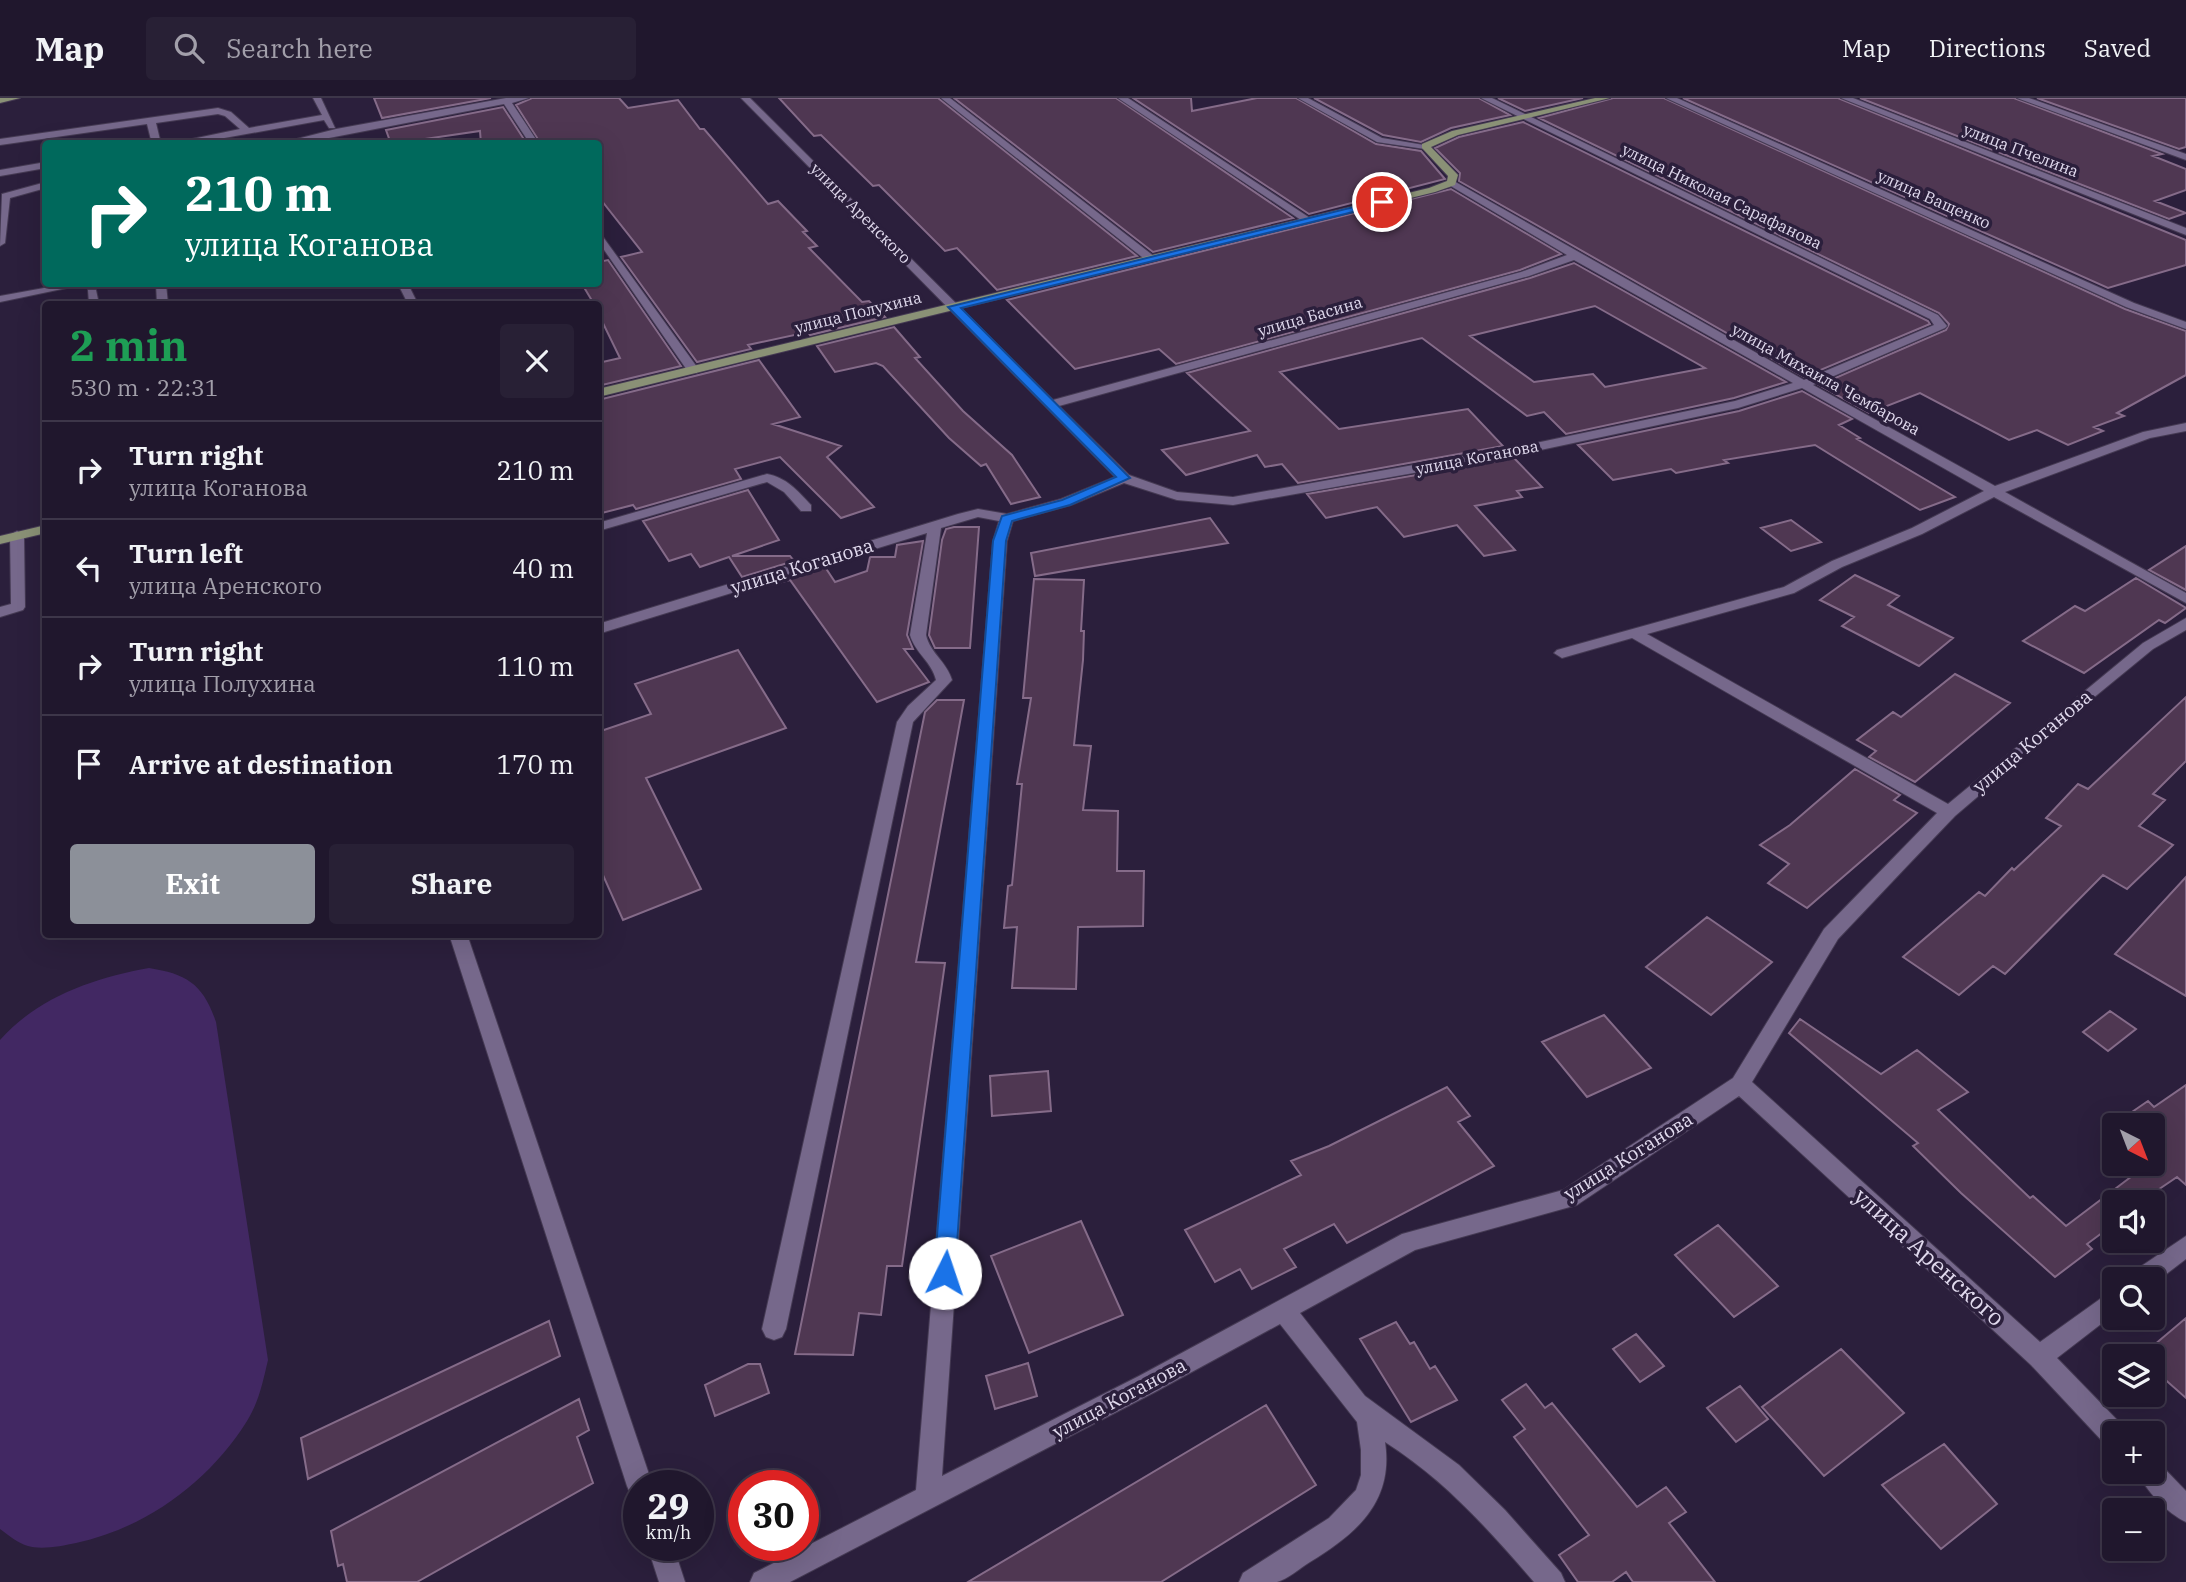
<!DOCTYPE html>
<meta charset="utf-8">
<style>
body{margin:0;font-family:"IBM Plex Serif",serif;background:#282035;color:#f1f3f6;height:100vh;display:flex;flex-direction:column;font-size:26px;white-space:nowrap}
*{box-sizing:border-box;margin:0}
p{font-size:23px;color:#a29faa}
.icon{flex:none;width:38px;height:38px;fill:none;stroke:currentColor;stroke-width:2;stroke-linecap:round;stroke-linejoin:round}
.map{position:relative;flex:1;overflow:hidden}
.side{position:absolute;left:42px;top:203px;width:560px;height:637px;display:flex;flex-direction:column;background:#20172d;border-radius:7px;box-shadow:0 7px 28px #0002,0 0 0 2px #3d3649}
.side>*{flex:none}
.top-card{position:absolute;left:42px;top:42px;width:560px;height:147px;border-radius:7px;box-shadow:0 7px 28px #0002,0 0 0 2px #3d3649;background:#00695c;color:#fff;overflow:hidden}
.needle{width:46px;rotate:138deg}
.fabs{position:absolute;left:2102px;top:1015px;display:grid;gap:14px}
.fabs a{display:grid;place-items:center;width:63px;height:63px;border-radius:7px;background:#20172d;box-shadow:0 7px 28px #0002,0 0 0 2px #3d3649;font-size:35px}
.speed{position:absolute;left:623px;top:1372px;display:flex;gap:14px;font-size:35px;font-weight:700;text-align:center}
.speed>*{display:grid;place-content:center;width:91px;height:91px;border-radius:50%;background:#20172d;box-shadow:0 7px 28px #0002,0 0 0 2px #3d3649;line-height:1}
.speed small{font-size:18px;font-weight:400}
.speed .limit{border:10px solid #d22;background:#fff;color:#111}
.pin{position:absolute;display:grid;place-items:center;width:60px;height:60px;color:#fff;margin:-30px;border:4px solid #fff;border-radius:50%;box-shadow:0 2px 7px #0007}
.me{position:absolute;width:77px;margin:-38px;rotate:4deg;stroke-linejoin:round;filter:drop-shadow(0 0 5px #0008)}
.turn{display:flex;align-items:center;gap:24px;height:147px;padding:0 28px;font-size:32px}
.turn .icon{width:91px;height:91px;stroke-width:2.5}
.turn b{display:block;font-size:49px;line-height:60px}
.round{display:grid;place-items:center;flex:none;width:74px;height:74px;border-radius:7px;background:#282035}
.headline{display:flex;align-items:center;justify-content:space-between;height:119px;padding:0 28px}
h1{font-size:42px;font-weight:800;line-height:52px;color:#1e9e55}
.cta{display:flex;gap:14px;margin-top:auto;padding:14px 28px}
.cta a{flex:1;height:80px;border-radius:7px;background:#8c9099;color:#fff;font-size:28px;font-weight:800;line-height:80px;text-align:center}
.cta a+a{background:#282035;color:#f1f3f6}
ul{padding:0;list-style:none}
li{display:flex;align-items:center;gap:21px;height:98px;padding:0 28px;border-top:2px solid #3d3649}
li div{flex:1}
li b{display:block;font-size:26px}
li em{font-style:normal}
header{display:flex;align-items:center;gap:42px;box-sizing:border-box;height:98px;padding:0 35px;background:#20172d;border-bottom:2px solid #3d3649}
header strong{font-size:33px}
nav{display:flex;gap:38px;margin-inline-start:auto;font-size:24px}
.search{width:490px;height:63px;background:#282035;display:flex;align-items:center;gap:18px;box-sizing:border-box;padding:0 24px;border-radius:7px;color:#a29faa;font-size:26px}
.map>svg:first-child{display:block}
</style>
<header>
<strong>Map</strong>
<div class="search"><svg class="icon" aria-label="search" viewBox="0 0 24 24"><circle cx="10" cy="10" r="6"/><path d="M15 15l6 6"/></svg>Search here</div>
<nav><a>Map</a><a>Directions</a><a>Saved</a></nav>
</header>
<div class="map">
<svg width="2186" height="1484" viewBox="0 0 2186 1484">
<rect width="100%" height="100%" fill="#2b1f3c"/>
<path fill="#422863" d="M149 870C187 876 203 886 216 924L268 1262C263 1283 259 1304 247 1323 209 1384 146 1430 76 1445 62 1448 41 1452 28 1448 18 1445 8 1437 0 1431V942C38 899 94 880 149 870Z"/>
<path fill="#4f3752" stroke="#856b89" stroke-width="2" fill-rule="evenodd" d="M374 0H491L382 20Z
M532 0H619L628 10 678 2 700 31H704L768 106 778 103 807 133 803 134 817 148 809 150 862 204 869 203 885 219 810 237 808 234 748 247 751 251 697 264 621 159 642 154 598 98V46H541L516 7Z
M779 0H938L1137 158 997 192 957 150 945 153 879 87 873 88 821 37 814 38Z
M954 0H1116L1293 120 1153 154Z
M1133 0H1191L1192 13 1257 0H1296L1376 46 1421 53 1445 81 1309 116Z
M1314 0H1479L1510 17 1451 30 1421 44 1383 37Z
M1498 0H1583L1525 13Z
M1613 0H1664L2125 211 2186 233V277L2117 315 2124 318 2094 329 2103 333 2068 347 2037 332 2009 342 1920 295 1869 315 1819 287 1946 232 1949 226 1939 215 1539 20Z
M1683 0H1838L2186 142V167L2108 190Z
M1860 0H2014L2162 56 2153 58 2186 71V92L2155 103 2186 115 2169 121Z
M2037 0H2186V49L2179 51Z
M503 9 527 46H481L480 33 391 46 386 32Z
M1523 24 1928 223 1930 226 1804 279 1459 83 1460 75 1435 50 1459 39Z
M1451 91 1561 156 1520 172 1176 266 1159 251 1075 271 1007 202Z
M608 162 681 268 598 288V265L620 260 598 215V206H594L582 186H598V164Z
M1574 165 1786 284 1734 300 1566 336 1544 314 1527 318 1422 240 1280 274 1339 331 1468 311 1503 348 1298 385 1282 366 1265 369 1257 357 1186 377 1162 352 1250 333 1187 275 1530 180ZM1595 208 1705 270 1605 289 1593 276 1534 284 1470 238Z
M894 229 920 259 915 260 963 313 1012 357 1040 399 1011 406 986 366 981 368 949 340 883 268 876 265 835 274 817 248Z
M759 262 800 319 773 326 841 348 827 359 874 409 841 420 780 359 735 371 741 381 636 411 633 407 598 416V302Z
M1802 293 1852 321 1839 327 1860 340 1857 341 1955 399 1920 412 1815 347 1724 362 1728 365 1676 375 1671 371 1613 382 1578 347 1739 313Z
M1514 360 1542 389 1517 393 1522 399 1475 408 1515 452 1484 458 1457 427 1404 439 1377 409 1326 420 1307 396Z
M748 392 779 442 732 458H790L794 463 742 479 729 459 700 469 691 456 669 463 643 423Z
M1210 420 1228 445 1035 478 1031 455Z
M1791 422 1821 444 1791 453 1761 430Z
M954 429H979L970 550H935L929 537 942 442 946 431Z
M923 443 907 537 913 551H904L929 584 877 604 790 482 750 492 825 469 835 484 867 473 870 459H895L897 447Z
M2186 448V492L2149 472Z
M1855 477 1899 498 1888 507 1953 540 1919 568 1842 528 1854 519 1820 502Z
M2136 480 2186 510 2165 525 2159 522 2084 575 2023 543 2075 508 2085 513Z
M1034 481 1084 482 1081 533H1084L1083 562 1074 647 1091 648 1083 712 1118 713 1117 773H1144L1143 828 1078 829 1076 891 1012 890 1017 829 1004 830 1008 788 1012 787 1022 686H1017L1031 600H1023Z
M738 552 786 630 646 680 701 791 623 822 598 766V634L651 616 635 586Z
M1955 576 2010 605 1915 684 1869 659 1876 653 1857 642 1893 614 1901 619Z
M2186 599V663L2153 696 2165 702 2139 728 2173 747 2127 791 2103 777 2005 876 1993 868 1959 897 1903 859 1979 794 1985 798 2012 770 2014 772 2061 728 2046 720 2078 686 2088 691Z
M937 602H964L916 864 945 865 902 1168H887L881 1217 859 1215 853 1257 795 1256 925 614Z
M1855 671 1900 697 1894 702 1917 715 1807 810 1768 785 1789 766 1760 747 1790 727Z
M2186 779V898L2115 856Z
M1707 819 1772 864 1711 917 1646 869Z
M2110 913 2136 931 2108 953 2083 934Z
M1604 917 1651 970 1587 999 1542 944Z
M1800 921 1881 976 1917 952 1968 994 1938 1012 2030 1100 2033 1098 2066 1128 2148 1066H2160L2152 1060V1027H2113L2148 1003 2154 1009 2186 987V1087L2177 1079 2140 1104H2114V1126L2087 1146 2092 1151 2055 1179 1961 1095 1913 1048 1918 1045 1789 935Z
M1048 973 1051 1013 992 1018 990 978Z
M1447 989 1470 1018 1458 1024 1494 1068 1347 1145 1334 1126 1284 1151 1296 1169 1252 1191 1240 1171 1215 1184 1185 1132 1301 1077 1291 1063 1329 1048Z
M1081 1123 1123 1217 1029 1255 991 1158Z
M1718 1127 1778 1188 1734 1219 1675 1157Z
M2186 1220V1300L2152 1270V1258H2141Z
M549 1223 560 1258 308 1381 301 1340Z
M1396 1224 1410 1246 1414 1244 1430 1271 1435 1268 1457 1302 1411 1324 1360 1241Z
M1636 1236 1664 1268 1640 1284 1613 1251Z
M1841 1251 1904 1315 1824 1378 1762 1309Z
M1028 1265 1037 1298 995 1311 986 1278Z
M748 1266H760L769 1295 715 1318 705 1287Z
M1526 1286 1545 1310 1552 1305 1637 1409 1666 1389 1686 1414 1669 1425 1715 1484H1633L1626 1474 1612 1484H1578L1559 1457 1589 1437 1514 1339 1525 1331 1502 1302Z
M1740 1288 1768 1321 1736 1344 1707 1310Z
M579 1301 589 1332 577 1339 593 1385 417 1484H347L343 1466 338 1468 331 1433Z
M1266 1307 1316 1387 1161 1484H968Z
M1944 1346 1997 1406 1941 1451 1882 1387Z"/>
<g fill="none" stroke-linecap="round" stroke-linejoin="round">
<defs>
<path id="minor" d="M313 0H321L335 30H329L324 22 191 46H168L240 31 225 18 218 16 156 25 161 46H152L147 26 0 47V41L218 10 231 14 249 30 322 17Z
M506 0H529L512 5 539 46H530L504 6 298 46H277L336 31Z
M741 0H750L1053 302 1521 174 1567 157 1449 87 1447 85 1452 82 1804 282 1934 227 1930 221 1481 0H1492L1938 217 1947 228 1945 230 1813 287 1995 388 2143 334 2186 325V333L2150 340 2005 394 2186 495V505L1994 399 1922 436 1842 469 1794 495 1647 536 1948 706 2143 545 2186 520V532L2153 551 2092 601 1955 718 1910 765 1838 841 1752 984 2040 1244 2114 1191V1216L2057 1260 2123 1328 2126 1335H2114V1349L2105 1346 2031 1267 1739 998 1577 1107 1415 1152 1300 1215 1365 1298 1459 1367 1505 1412 1561 1475 1565 1484H1534C1489 1432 1445 1382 1385 1344 1394 1404 1356 1436 1310 1464 1300 1470 1288 1481 1277 1484 1266 1484 1250 1484 1239 1484L1243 1475 1329 1420 1356 1392 1361 1377V1352L1357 1324 1280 1226 1155 1294 790 1484H750L754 1475 916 1392 993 443 999 423 978 419 941 430 926 537C930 555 947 564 952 582L913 624 786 1231 782 1239 774 1242 766 1239 762 1231 897 624 908 608 936 582C932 564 915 555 910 537L927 435 598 536V526L958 416 978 411 1007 416 1061 401 1115 379ZM1574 162 1793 285 1735 303 1531 346 1233 399 1177 394 1129 377 1059 308 1529 178ZM1802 290 1984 393 1912 430 1832 463 1784 489 1557 552 1554 555 1562 560 1632 540 1937 715 1824 831 1733 980 1563 1092 1402 1136 1139 1278 942 1378 1007 443 1013 423 1071 407 1124 385 1177 402 1233 407 1531 354 1738 310Z
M941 0H950L1155 159V163H1147Z
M1118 0H1128L1313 122 1304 124Z
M1298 0H1308L1382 40 1430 48 1425 51 1377 44Z
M1666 0H1677L2134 205 2186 224V231L2126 209Z
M1841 0H1853L2186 130V137Z
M2017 0H2029L2186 56V62Z
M46 64V70L0 78V72Z
M46 84V90L10 100 5 145 0 148 2 96Z
M598 132 697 269V275H689L598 143Z
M66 186H86L0 204V198Z
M156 186H166L168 206H157Z
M398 186H408L418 206H408Z
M88 192H96L99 206H89Z
M767 376C787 380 797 392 811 407V413H801L784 394 767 384 598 433V425Z
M17 433 24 437 25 509 23 512 0 519V509L11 506 10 437Z
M449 836H467L653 1388H639V1400L631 1397 627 1388Z
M2186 1138V1161L2152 1187V1181H2131L2134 1173Z
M2152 1363 2159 1365 2186 1393V1424C2168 1416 2144 1391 2138 1374H2152Z
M647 1447H673L685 1484H659Z"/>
<path id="major" d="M0 0H20L0 5Z
M1595 0H1610L1458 37 1431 49 1458 77 1455 87 1435 94 598 299V291L1429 90 1447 83 1448 78 1422 50V46L1452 33Z
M46 427V435L0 446V438Z"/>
</defs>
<use href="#minor" stroke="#453a53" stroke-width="2"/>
<use href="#major" stroke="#453a53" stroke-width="2"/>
<use href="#minor" fill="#76688b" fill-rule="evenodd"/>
<use href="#major" fill="#8a9176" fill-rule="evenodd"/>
</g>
<path fill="#1a73e8" stroke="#114b97" stroke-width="2" d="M1382 102 1386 106 961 210 1130 380 1070 407 1012 423 1006 443 955 1175 952 1182 945 1185 937 1182 934 1175 993 443 1002 418 1062 402 1116 379 948 209Z"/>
<g text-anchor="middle" stroke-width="7" stroke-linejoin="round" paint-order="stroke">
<g font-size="16" fill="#e1daee" stroke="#2b1f3c">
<text transform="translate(2021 52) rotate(21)" y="6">улица Пчелина</text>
<text transform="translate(1722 98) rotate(26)" y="6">улица Николая Сарафанова</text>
<text transform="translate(1934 101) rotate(24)" y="6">улица Ващенко</text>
<text transform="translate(861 115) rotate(45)" y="6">улица Аренского</text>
<text transform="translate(858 214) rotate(-14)" y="6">улица Полухина</text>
<text transform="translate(1310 218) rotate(-16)" y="6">улица Басина</text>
<text transform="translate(1826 281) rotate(29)" y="6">улица Михаила Чембарова</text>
<text transform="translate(1477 359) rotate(-11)" y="6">улица Коганова</text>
</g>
<g font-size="19" fill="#e1daee" stroke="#2b1f3c">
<text transform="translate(802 468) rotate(-17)" y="7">улица Коганова</text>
<text transform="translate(2032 643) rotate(-40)" y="7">улица Коганова</text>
<text transform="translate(1628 1058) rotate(-32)" y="7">улица Коганова</text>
<text transform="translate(1119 1300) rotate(-28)" y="7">улица Коганова</text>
</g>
<g font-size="23" fill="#e1daee" stroke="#2b1f3c">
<text transform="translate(1929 1159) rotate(42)" y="8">улица Аренского</text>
</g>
</g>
</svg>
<div class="fabs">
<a><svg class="needle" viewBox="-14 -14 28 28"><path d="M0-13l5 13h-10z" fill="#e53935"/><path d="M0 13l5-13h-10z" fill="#a29faa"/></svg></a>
<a><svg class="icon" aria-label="sound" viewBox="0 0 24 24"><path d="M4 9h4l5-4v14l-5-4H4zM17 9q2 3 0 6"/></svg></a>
<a><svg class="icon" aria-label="search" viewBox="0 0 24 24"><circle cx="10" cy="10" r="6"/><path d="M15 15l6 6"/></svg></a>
<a><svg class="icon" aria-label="layers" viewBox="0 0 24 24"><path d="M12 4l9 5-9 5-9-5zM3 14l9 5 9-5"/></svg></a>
<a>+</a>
<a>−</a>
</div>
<div class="speed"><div>29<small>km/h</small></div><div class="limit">30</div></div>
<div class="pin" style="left:1382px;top:104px;background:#d93025"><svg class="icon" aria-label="arrive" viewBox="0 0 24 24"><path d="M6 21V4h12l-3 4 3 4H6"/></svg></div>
<svg class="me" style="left:945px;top:1175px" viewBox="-20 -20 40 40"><circle r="19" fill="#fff"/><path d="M0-13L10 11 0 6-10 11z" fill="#1a73e8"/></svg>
<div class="top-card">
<div class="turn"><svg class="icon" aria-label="right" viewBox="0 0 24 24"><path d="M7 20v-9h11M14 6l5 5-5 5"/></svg><div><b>210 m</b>улица Коганова</div></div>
</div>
<section class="side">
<div class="headline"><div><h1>2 min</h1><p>530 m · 22:31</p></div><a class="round"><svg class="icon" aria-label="close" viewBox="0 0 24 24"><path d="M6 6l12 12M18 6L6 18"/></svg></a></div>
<ul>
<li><svg class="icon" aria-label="right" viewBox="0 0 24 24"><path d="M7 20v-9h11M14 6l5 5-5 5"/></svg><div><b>Turn right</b><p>улица Коганова</p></div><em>210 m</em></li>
<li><svg class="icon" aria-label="left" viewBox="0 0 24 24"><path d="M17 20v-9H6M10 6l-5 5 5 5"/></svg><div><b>Turn left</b><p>улица Аренского</p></div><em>40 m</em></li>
<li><svg class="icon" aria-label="right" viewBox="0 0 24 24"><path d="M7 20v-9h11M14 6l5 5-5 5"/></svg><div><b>Turn right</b><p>улица Полухина</p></div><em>110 m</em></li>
<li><svg class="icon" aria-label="arrive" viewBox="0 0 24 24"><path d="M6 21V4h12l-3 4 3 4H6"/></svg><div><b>Arrive at destination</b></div><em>170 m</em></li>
</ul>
<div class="cta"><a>Exit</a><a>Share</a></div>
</section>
</div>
